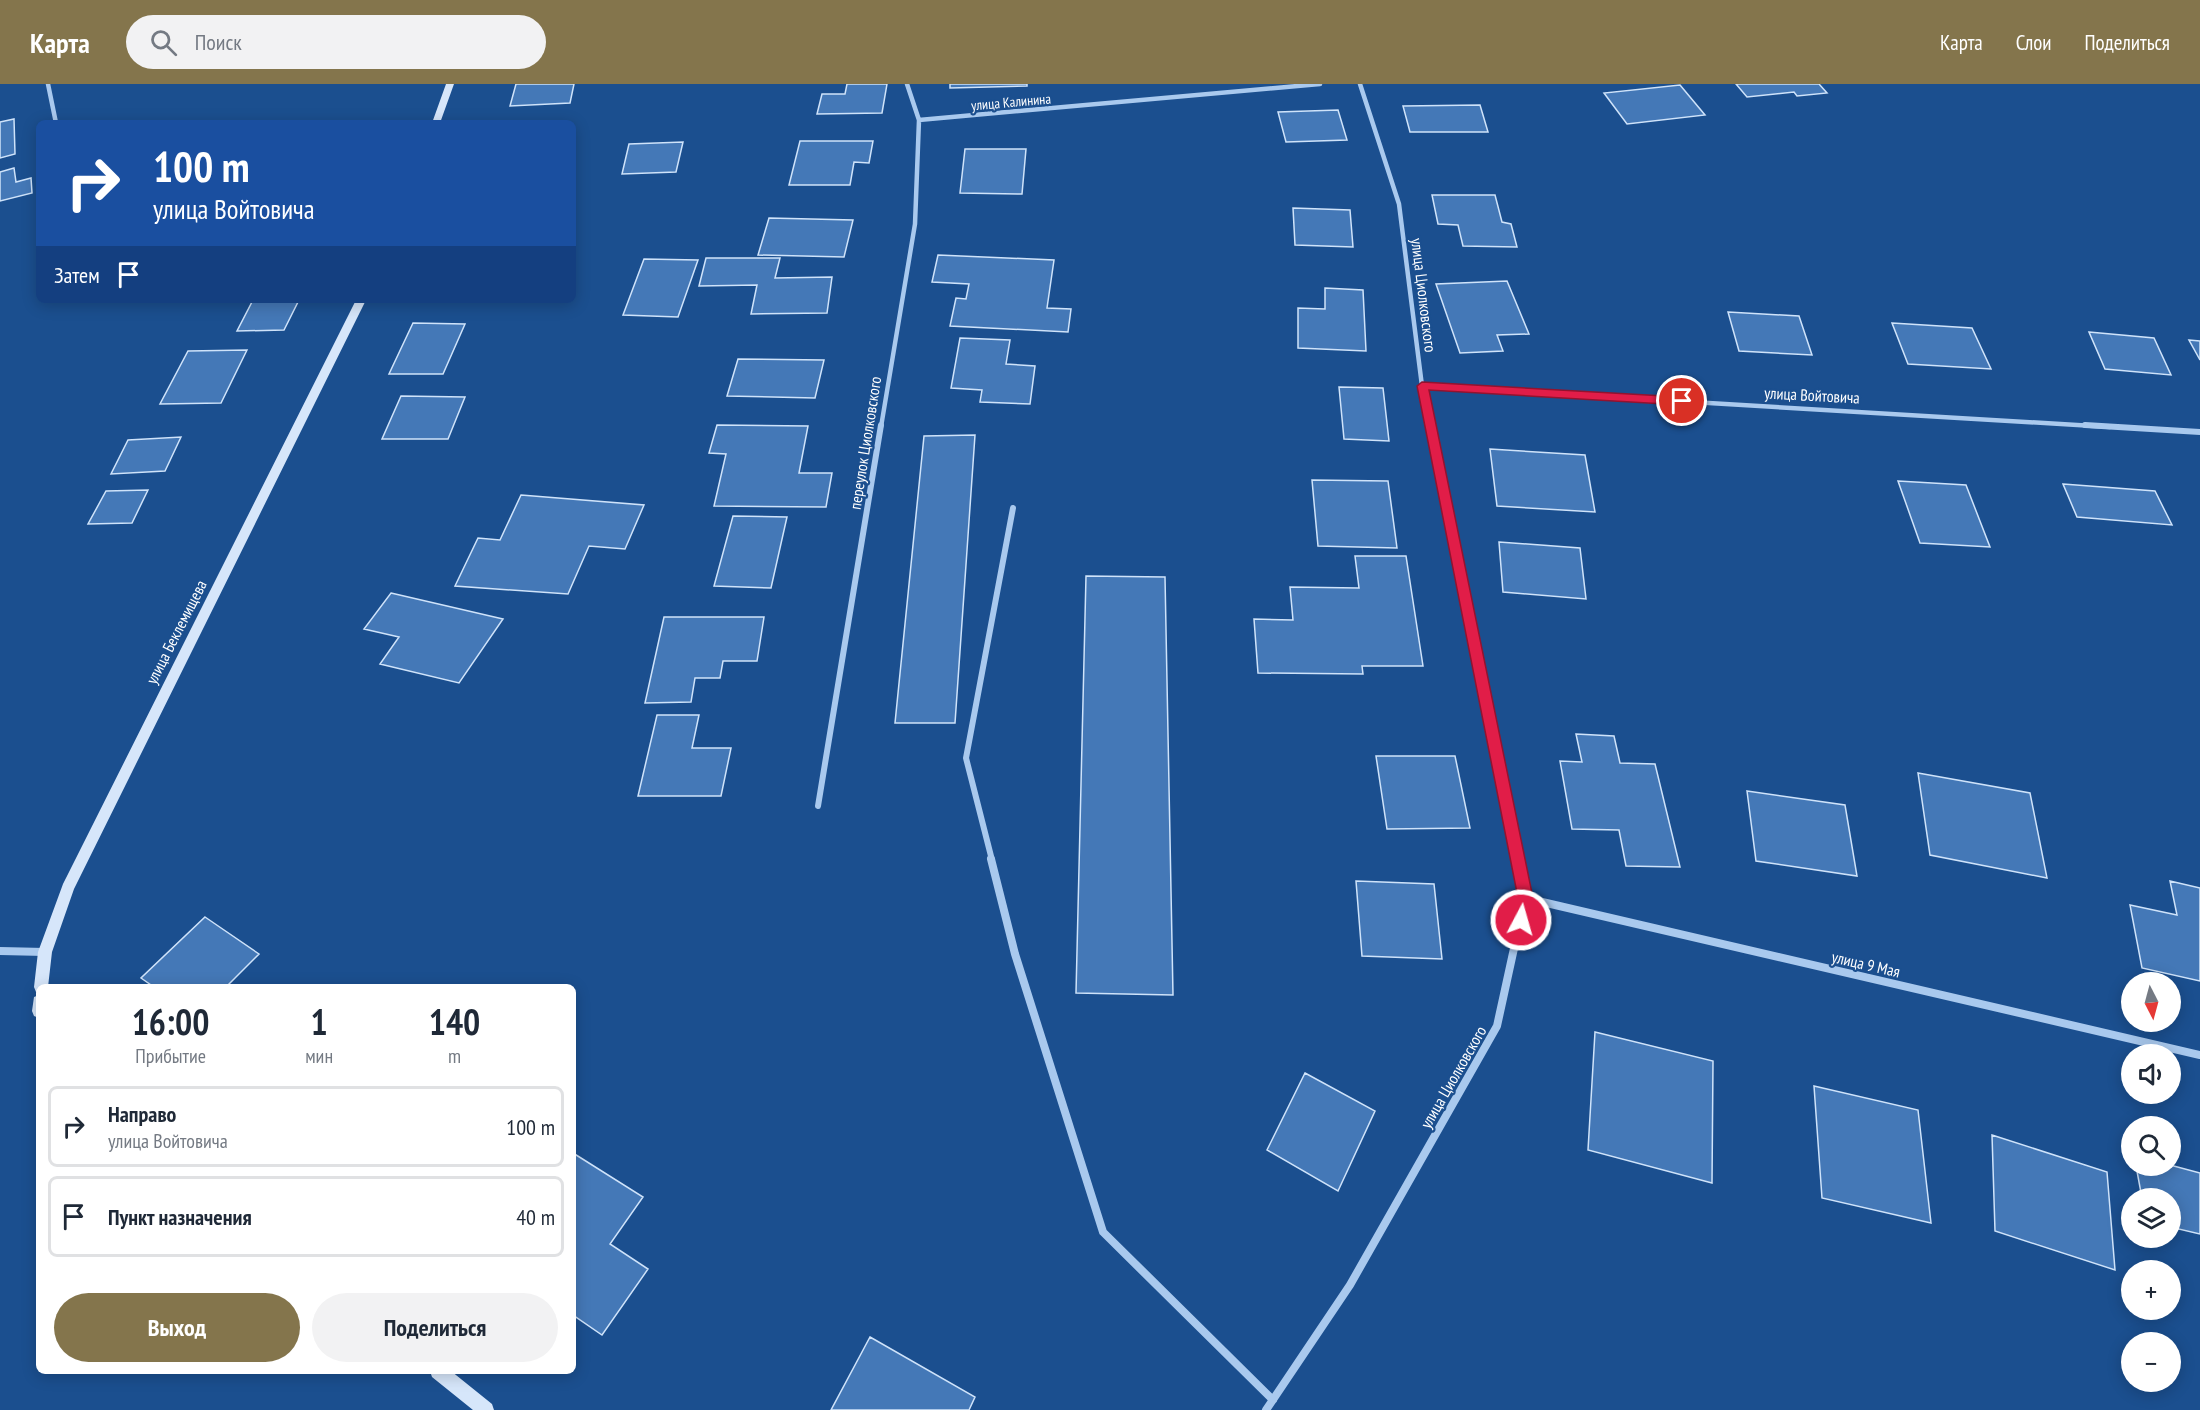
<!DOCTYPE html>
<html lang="ru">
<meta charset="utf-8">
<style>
body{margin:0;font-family:"PT Sans Narrow",sans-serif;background:#f2f2f3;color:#1f2937;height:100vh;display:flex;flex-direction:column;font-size:22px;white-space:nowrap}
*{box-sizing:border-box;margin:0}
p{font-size:20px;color:#747a83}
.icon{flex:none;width:33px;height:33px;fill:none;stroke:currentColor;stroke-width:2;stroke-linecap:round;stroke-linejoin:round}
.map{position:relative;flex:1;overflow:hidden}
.panel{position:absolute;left:36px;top:900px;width:540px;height:390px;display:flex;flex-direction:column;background:#fff;border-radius:9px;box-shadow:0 3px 15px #0003}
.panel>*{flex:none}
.guide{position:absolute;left:36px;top:36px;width:540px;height:183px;border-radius:9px;box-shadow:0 3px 15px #0003;background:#1a4fa0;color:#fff;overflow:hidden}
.needle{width:39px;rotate:174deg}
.buttons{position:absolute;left:2121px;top:888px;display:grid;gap:12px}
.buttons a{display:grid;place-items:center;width:60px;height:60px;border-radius:50%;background:#fff;box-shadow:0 3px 15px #0003;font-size:30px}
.pin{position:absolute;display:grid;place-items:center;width:51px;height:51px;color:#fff;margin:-26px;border:3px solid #fff;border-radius:50%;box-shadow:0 2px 6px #0007}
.me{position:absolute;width:66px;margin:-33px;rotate:6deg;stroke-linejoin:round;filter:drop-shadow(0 0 4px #0008)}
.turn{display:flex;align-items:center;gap:21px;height:126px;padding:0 18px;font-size:27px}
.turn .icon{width:78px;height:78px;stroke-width:2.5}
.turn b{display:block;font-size:42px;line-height:51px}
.then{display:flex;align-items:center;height:57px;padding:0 18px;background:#0003;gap:12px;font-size:22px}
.eta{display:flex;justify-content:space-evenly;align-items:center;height:102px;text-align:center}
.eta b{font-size:36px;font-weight:600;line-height:42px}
.button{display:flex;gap:12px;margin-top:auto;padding:12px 18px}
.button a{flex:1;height:69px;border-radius:36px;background:#84754c;color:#fff;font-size:24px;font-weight:600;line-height:69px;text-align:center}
.button a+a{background:#f2f2f3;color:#1f2937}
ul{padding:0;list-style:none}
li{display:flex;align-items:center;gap:18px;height:81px;margin:0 12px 9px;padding:0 6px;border:3px solid #e0e1e3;border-radius:9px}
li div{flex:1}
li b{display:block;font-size:22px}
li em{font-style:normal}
header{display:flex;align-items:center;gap:36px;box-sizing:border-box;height:84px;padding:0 30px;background:#84754c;color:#fff}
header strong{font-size:28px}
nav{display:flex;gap:33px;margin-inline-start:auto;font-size:21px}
.search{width:420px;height:54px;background:#f2f2f3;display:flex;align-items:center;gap:15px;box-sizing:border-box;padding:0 21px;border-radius:33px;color:#747a83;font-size:22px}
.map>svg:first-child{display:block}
</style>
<header>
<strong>Карта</strong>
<div class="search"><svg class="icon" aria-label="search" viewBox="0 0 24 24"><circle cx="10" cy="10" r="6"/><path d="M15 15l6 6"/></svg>Поиск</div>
<nav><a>Карта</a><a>Слои</a><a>Поделиться</a></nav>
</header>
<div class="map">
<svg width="2200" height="1326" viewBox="0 0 2200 1326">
<rect width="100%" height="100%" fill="#1b4f8f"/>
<path fill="#4478b7" stroke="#cfe3fa" stroke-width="1.5" d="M516 0H574L570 19 510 22Z
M847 0H887L882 29 817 30 822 10H845Z
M950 0H1027V2L950 4Z
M1736 0H1819L1827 9 1797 12 1794 8 1747 13Z
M1680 1 1705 31 1627 40 1604 9Z
M1480 21 1488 48H1410L1403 22Z
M1338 26 1347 56 1286 58 1278 28Z
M14 35 15 70 0 74V38Z
M800 57H873L869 79 854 78 850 101H789Z
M683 58 676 88 622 90 629 60Z
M965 65H1026L1022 110 960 109Z
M14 84 16 98 31 94 32 109 0 117V88Z
M1432 111H1495L1502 138 1511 140 1517 163 1463 162 1458 141 1438 140Z
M1293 124 1350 126 1353 163 1295 161Z
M769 134 853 136 844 173 758 171Z
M938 171 1054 176 1047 224 1071 225 1068 248 950 242 956 214 966 215 969 200 932 198Z
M706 174H780L775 194 832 193 827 229 751 230 757 201 699 202Z
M644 175 698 176 678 233 623 231Z
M1507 197 1529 250 1497 251 1503 267 1460 269 1436 200Z
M1325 204 1363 206 1366 267 1298 264V224L1325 225Z
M253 216H299L284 246 237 247Z
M1728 228 1799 232 1812 271 1739 267Z
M413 239 465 240 443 290H389Z
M1892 239 1972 244 1991 285 1908 280Z
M2089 248 2154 254 2171 291 2105 285Z
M960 254 1010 256 1006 280 1035 282 1030 320 980 318 982 306 951 304Z
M2189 256 2200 257V276Z
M247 266 221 319 160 320 188 267Z
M738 275 824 276 815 314 727 312Z
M1339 303 1383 304 1389 357 1344 355Z
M401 312 465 313 448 355H382Z
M717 341 808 342 799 389H832L826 423 714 422 726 370 709 369Z
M975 351 955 639H895L924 352Z
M181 353 165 387 111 390 128 356Z
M1490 365 1585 371 1595 428 1497 422Z
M1312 396 1388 397 1397 464 1318 462Z
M1898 397 1966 401 1990 463 1920 459Z
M2063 400 2155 407 2172 441 2077 433Z
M148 406 132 439 88 440 106 407Z
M521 411 644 421 625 465 589 462 568 510 455 502 478 454 500 456Z
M733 432 787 433 771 504 714 502Z
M1499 458 1580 464 1586 515 1503 508Z
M1355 472H1406L1423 582H1362L1363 590 1258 589 1254 535 1293 536 1290 503 1359 504Z
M1086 492 1165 493 1173 911 1076 909Z
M391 509 503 535 459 599 380 580 399 553 364 545Z
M664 533H764L757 577H723L720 594H695L691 618 645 619Z
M657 631H699L692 664H731L721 712H638Z
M1576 650 1614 652 1620 679 1655 680 1680 783 1626 782 1619 746 1572 745 1560 677 1582 678Z
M1376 672H1455L1470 744 1387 745Z
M1918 689 2030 709 2047 794 1930 771Z
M1747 707 1845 721 1857 792 1756 777Z
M1356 797 1434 800 1442 875 1362 872Z
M2170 797 2200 804V897L2142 884 2130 821 2177 831Z
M205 833 259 870 226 903H154L141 894Z
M1595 948 1713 977 1712 1099 1588 1066Z
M1305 989 1375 1027 1338 1107 1267 1066Z
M1814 1002 1918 1026 1931 1139 1822 1114Z
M1992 1051 2107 1088 2115 1186 1995 1147Z
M573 1069 643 1113 610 1160 648 1185 602 1251 573 1231Z
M2170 1081 2200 1089V1150L2170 1143V1114H2142L2136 1082Z
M870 1253 975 1313 969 1326H831Z"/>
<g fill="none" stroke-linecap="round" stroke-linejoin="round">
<path stroke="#a9c9ee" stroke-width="4.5" d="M48 0 56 39
M1360 0 1399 120 1422 302 1430 343
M919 36 1320 0
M1422 302 2110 343
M881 343 915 140 919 36 907 0"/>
<path stroke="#a9c9ee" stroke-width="6" d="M1430 341 1517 776
M2085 341 2200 348
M818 722 881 341
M992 776 966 674 1013 424"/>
<path stroke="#a9c9ee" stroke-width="8" d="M991 775 1015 870 1103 1148 1273 1316
M1525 814 2200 971
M0 867 45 868
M1266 1326 1350 1201 1497 942 1525 814 1517 775"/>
<path fill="#d6e6fa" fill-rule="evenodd" d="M446 0H454L440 39H432Z
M356 216H366L74 805 52 868 48 903H39V909L36 908 34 903 38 868 63 800Z
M39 911V934L34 932 32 927 34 913Z
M430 1287H451L492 1320 494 1326H473L432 1293Z"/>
</g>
<path fill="#e11d48" stroke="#92132f" stroke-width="1.5" d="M1422 298 1682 313 1687 317 1682 321 1429 306 1533 814 1526 841 1521 843 1515 841 1513 836 1518 814 1417 302Z"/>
<g text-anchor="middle" stroke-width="4.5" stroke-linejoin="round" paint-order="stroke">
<g font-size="14" fill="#fff" stroke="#1b4f8f">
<text transform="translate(1011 18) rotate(-5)" y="5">улица Калинина</text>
</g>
<g font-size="16" fill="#fff" stroke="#1b4f8f">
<text transform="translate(1424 211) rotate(83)" y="6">улица Циолковского</text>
<text transform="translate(1812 311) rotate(3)" y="6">улица Войтовича</text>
<text transform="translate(865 359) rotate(-81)" y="6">переулок Циолковского</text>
<text transform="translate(176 548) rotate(-63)" y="6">улица Беклемищева</text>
<text transform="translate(1866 880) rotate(13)" y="6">улица 9 Мая</text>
<text transform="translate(1453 993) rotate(-60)" y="6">улица Циолковского</text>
</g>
</g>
</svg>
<div class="buttons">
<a><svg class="needle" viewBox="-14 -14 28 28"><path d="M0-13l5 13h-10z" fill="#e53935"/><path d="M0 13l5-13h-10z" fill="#747a83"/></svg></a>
<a><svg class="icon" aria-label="sound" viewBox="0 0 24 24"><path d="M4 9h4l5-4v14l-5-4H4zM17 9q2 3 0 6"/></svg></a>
<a><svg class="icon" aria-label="search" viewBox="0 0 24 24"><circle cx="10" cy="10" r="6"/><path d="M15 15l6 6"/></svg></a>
<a><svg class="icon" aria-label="layers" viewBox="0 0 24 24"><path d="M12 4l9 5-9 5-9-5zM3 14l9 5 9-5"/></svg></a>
<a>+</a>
<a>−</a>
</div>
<div class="pin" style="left:1682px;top:317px;background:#d93025"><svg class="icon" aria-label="arrive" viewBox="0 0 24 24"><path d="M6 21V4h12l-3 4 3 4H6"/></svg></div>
<svg class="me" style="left:1521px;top:836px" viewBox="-20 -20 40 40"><circle r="17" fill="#e11d48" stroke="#fff" stroke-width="3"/><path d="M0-11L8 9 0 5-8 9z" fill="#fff"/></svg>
<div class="guide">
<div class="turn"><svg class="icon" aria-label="right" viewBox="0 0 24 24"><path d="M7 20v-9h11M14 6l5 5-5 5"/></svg><div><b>100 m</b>улица Войтовича</div></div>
<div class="then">Затем<svg class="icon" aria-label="arrive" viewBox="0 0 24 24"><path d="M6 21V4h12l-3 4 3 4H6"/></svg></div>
</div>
<section class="panel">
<div class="eta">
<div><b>16:00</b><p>Прибытие</p></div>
<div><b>1</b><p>мин</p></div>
<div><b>140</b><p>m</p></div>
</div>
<ul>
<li><svg class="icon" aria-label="right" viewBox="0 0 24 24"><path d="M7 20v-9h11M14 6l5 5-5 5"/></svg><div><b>Направо</b><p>улица Войтовича</p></div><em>100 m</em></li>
<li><svg class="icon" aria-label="arrive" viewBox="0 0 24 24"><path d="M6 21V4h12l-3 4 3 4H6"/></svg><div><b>Пункт назначения</b></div><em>40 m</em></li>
</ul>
<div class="button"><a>Выход</a><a>Поделиться</a></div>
</section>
</div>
